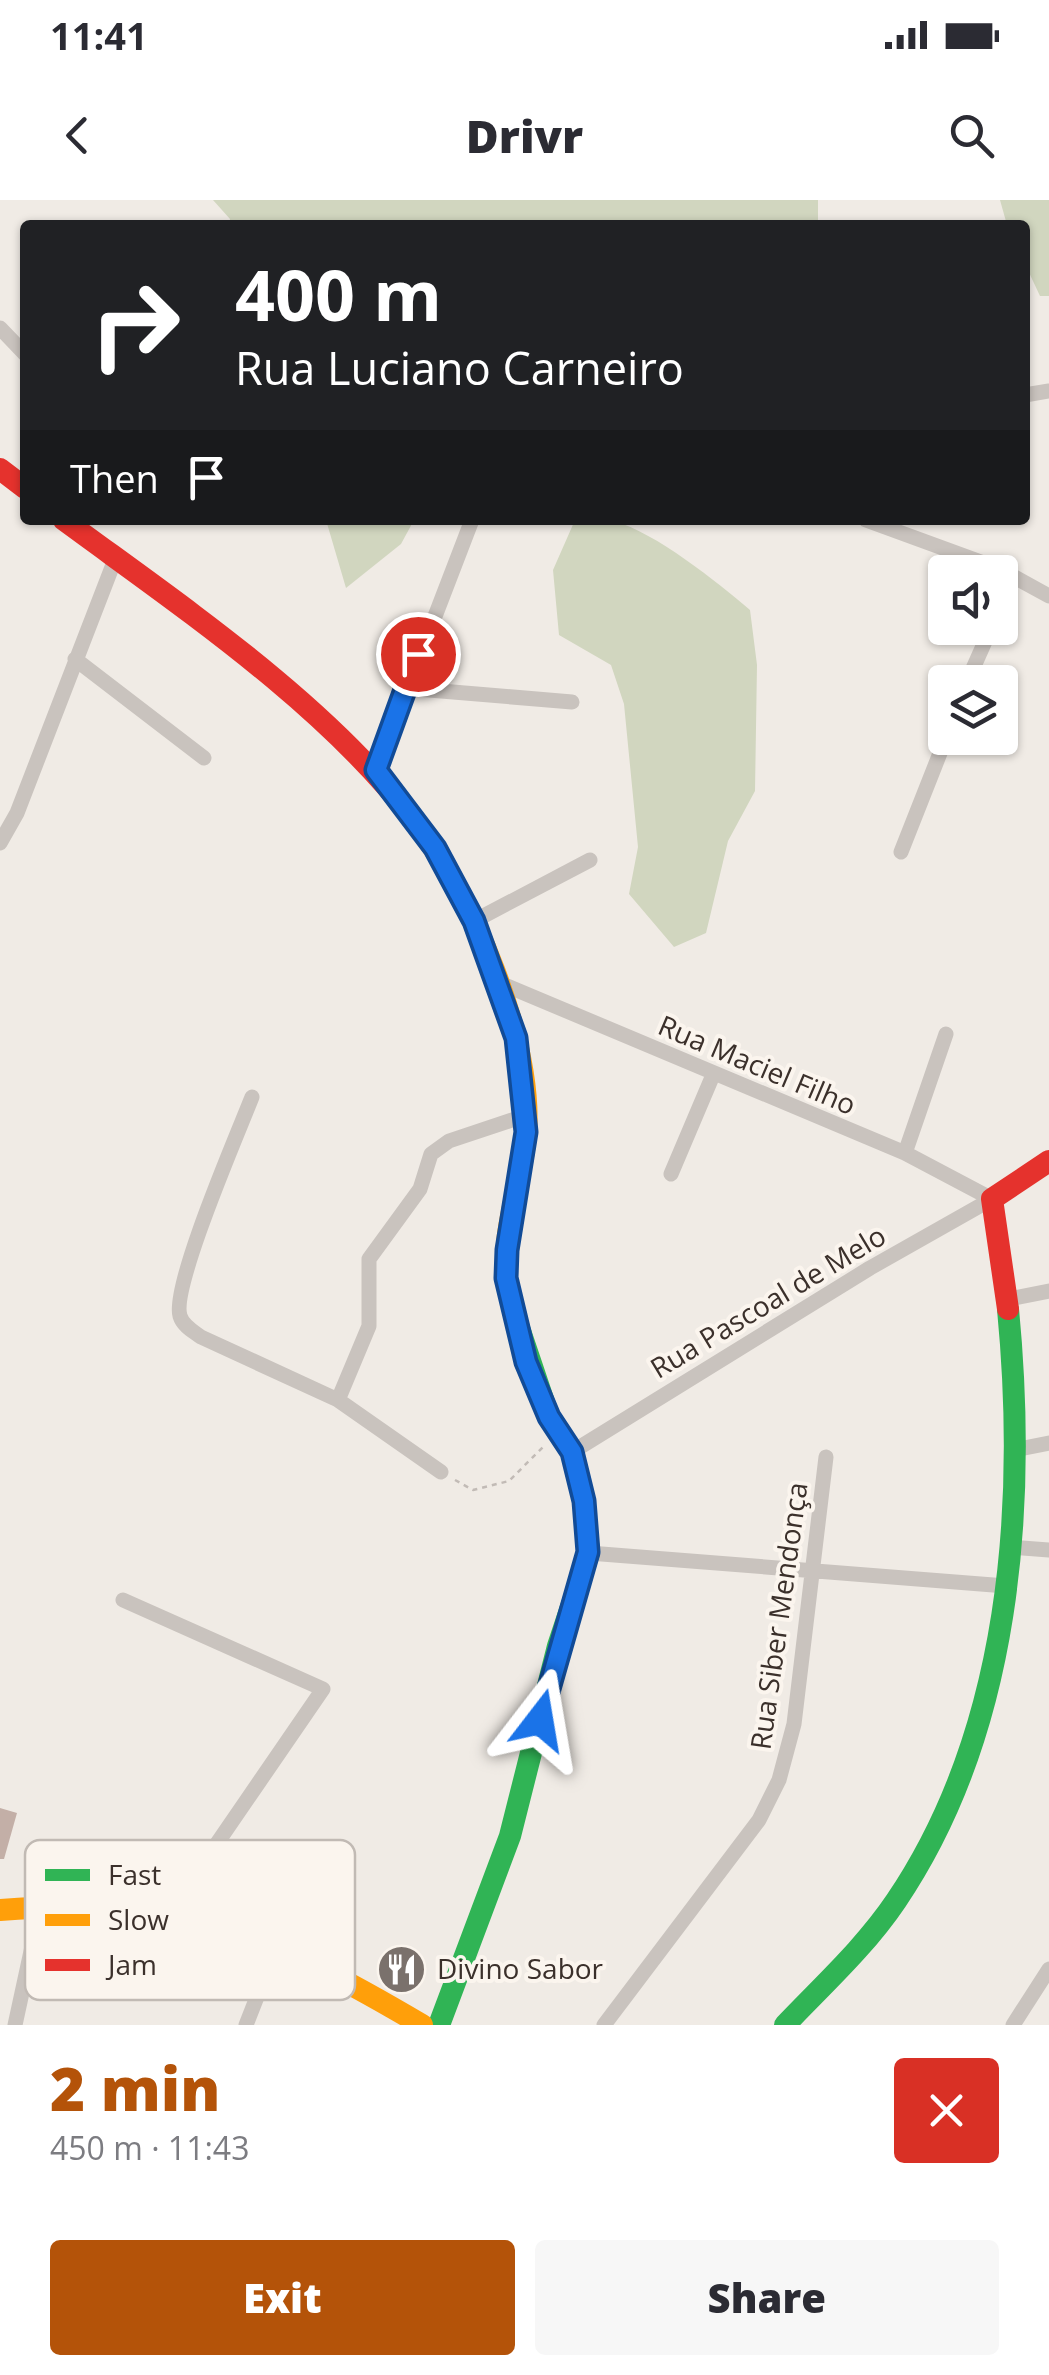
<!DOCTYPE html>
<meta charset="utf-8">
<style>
body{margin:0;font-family:"Open Sans",sans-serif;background:#f7f7f7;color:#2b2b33;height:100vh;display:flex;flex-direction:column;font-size:38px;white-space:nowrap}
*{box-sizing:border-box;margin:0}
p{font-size:32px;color:#7c7c81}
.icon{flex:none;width:55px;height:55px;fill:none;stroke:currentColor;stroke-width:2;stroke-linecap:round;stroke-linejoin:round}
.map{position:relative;height:1825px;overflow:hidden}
.drawer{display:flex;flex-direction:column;background:#fff;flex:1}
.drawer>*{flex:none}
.banner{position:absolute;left:20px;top:20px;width:1010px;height:305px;border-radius:10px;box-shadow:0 2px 8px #0004;background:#202124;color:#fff;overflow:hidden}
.controls{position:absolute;left:928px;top:355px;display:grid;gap:20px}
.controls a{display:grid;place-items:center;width:90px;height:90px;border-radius:10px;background:#fff;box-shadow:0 2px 8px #0004;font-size:50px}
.pin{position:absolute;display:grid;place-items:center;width:85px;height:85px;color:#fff;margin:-42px;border:5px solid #fff;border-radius:50%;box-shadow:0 2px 10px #0007}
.me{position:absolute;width:110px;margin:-55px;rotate:14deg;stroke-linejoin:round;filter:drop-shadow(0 0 8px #0008)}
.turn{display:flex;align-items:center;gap:35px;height:210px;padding:0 50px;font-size:45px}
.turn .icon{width:130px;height:130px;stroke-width:2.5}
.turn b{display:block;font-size:70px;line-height:85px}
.then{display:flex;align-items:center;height:95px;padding:0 50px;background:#0003;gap:20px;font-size:38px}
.round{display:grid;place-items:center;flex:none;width:105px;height:105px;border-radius:10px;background:#f7f7f7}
.headline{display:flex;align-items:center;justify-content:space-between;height:170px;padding:0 50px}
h1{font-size:60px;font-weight:800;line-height:75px;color:#b45309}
.cta{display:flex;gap:20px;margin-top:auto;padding:20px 50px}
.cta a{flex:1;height:115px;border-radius:10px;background:#b45309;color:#fff;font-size:40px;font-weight:800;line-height:115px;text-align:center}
.cta a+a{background:#f7f7f7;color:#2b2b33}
.status{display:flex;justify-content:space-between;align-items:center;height:70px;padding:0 50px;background:#fff;direction:ltr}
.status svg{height:28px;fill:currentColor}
header{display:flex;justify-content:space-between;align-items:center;height:130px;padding:0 50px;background:#fff;font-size:45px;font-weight:800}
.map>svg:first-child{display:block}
</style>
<div class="status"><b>11:41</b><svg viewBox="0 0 49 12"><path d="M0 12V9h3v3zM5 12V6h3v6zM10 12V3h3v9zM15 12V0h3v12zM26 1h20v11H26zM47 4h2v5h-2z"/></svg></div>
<header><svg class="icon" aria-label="back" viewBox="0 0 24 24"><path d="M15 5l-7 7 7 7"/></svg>Drivr<svg class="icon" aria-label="search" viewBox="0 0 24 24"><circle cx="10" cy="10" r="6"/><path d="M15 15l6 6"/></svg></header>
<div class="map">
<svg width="1049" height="1825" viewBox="0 0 1049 1825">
<rect width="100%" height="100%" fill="#f0ebe5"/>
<path fill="#d1d6bf" d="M213 0H818V25H229L230 19Z
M1000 0H1049V96H1040L1025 64V25H1007Z
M326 320H414L401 344 346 388Z
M575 320C587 320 602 318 614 321 656 333 716 381 750 410L757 465 755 591 728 641 706 733 674 747 629 694 638 647 624 504 611 465 559 435 553 370Z"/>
<path fill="#c3afa7" d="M0 1608 17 1613 4 1659H0Z"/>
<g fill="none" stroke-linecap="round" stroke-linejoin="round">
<path stroke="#c2bbb6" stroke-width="2.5" stroke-dasharray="5 5" stroke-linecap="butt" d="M455 1280 473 1290 509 1281 544 1246"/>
<path stroke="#c9c3be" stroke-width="15" d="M0 128 25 154
M1025 195 1049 191
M866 320 1000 369 1049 396
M75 459 204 558
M967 482 991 428
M405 488 572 502
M376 570 472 320
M0 643 17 613 114 362
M901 652 946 538
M474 721 590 660
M500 783 905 953 992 999
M252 897C238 933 171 1087 180 1116 183 1126 193 1131 201 1137L338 1200 441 1272
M905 953 946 834
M671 974 713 875
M1009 1099 1049 1091
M338 1200 369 1126V1059L420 989 431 954 449 941 524 916
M1014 1250 1049 1243
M572 1252 870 1068 992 999
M1010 1347 1049 1350
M589 1353 1006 1386
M123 1400 323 1489 196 1674 180 1719
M15 1825 41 1705
M246 1825 277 1746
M604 1825 759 1620 779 1580 794 1524 826 1257
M1013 1825 1049 1769"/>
<path stroke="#30b455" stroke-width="22" d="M439 1825 510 1636 558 1446 589 1353 584 1301 572 1252 549 1217 518 1125
M785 1825C823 1785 865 1747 896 1701 1011 1531 1027 1307 1008 1109"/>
<path stroke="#ff9f0a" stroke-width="22" d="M414 620C471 695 533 839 526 935 522 982 501 1032 507 1080 510 1095 515 1110 518 1125
M0 1710C179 1695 271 1736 422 1825"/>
<path stroke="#e5322d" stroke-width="22" d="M0 269 25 288
M64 320C182 407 325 503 414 620
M1008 1109 992 999 1049 961"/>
</g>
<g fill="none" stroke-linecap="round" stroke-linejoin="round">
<defs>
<path id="route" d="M418 454 376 570 435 648 474 721 516 838 526 932 507 1050 506 1078 526 1162 549 1217 572 1252 584 1301 588 1352 540 1520"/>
</defs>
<use href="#route" stroke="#114b97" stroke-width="25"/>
<use href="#route" stroke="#1a73e8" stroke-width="18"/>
</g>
<defs>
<symbol id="restaurant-disc" viewBox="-11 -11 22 22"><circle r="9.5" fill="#7a716c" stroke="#fbf5ee"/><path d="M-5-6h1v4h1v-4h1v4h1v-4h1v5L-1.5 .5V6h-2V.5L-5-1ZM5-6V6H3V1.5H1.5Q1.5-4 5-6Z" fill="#fff"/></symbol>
</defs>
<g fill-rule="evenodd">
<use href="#restaurant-disc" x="374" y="1742" width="55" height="55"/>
</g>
<g text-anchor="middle" stroke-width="8" stroke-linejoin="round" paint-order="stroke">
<g font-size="28" fill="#3b302b" stroke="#fbf5ee">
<text transform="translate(757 865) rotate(23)" y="10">Rua Maciel Filho</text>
<text transform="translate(768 1102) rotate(-31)" y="10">Rua Pascoal de Melo</text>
<text transform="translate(779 1416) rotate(-82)" y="10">Rua Siber Mendonça</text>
</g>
<g font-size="28" fill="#3b302b" stroke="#fbf5ee" text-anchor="start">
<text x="437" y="1779">Divino Sabor</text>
</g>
</g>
<rect x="25" y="1640" width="330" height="160" rx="15" fill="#fbf5ee" stroke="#c1bab4" stroke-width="2.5"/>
<rect x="45" y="1669" width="45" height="12" fill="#30b455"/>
<rect x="45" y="1714" width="45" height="12" fill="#ff9f0a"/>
<rect x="45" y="1759" width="45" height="12" fill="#e5322d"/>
<g font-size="28" fill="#3b302b">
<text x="108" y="1685">Fast</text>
<text x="108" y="1730">Slow</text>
<text x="108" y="1775">Jam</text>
</g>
</svg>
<div class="controls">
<a><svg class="icon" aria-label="sound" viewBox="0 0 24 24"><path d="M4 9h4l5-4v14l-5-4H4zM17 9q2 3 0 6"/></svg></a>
<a><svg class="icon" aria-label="layers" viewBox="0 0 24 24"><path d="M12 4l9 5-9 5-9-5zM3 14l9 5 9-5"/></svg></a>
</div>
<div class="pin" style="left:418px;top:454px;background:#d93025"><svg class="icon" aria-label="arrive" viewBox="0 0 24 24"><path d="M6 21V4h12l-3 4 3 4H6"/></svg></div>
<svg class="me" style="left:540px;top:1520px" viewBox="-20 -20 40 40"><path d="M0-17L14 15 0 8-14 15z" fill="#1a73e8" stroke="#fff" stroke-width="4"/></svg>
<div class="banner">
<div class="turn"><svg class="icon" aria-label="right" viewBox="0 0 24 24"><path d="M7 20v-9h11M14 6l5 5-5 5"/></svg><div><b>400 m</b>Rua Luciano Carneiro</div></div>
<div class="then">Then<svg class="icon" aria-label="arrive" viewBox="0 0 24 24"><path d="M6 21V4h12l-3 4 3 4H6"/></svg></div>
</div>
</div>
<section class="drawer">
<div class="headline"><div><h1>2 min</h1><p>450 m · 11:43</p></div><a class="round" style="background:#d93025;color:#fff"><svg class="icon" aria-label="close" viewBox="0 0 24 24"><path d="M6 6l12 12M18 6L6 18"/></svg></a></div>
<div class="cta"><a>Exit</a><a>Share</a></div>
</section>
